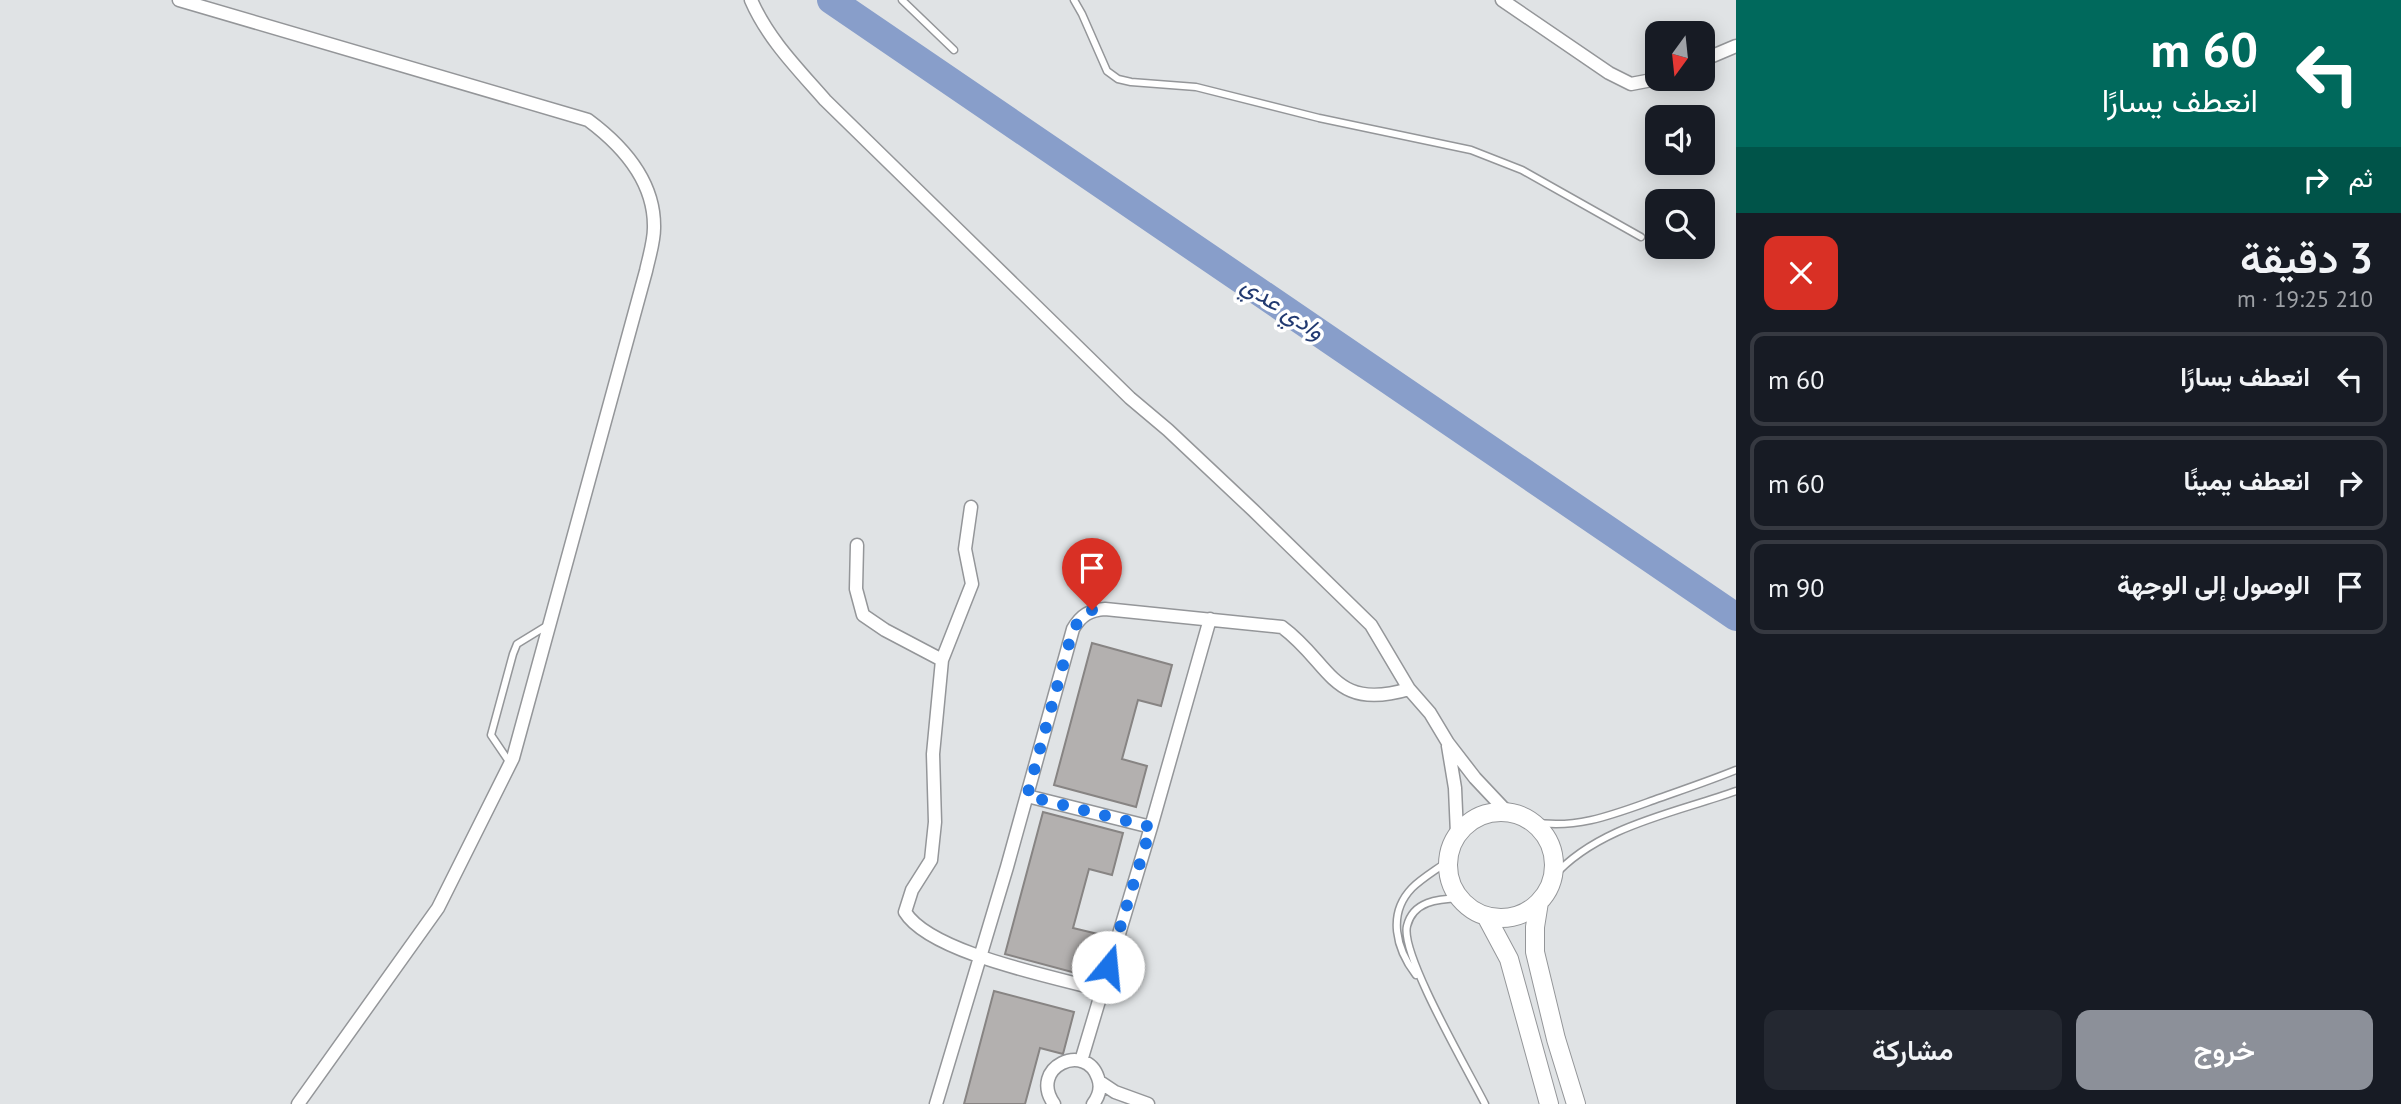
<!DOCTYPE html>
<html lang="ar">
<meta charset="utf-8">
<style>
body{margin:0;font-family:"PT Sans",Vazirmatn,sans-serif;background:#242831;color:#f1f3f6;direction:rtl;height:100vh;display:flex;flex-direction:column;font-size:26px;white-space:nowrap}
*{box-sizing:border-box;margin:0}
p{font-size:23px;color:#9ea1a6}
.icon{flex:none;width:38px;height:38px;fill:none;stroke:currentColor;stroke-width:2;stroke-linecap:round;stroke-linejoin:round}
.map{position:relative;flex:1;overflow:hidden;direction:ltr}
.sheet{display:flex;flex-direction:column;background:#171b24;width:665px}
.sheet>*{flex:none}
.hud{background:#00695c;color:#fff;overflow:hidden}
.needle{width:46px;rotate:195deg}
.buttons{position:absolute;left:1645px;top:21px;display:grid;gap:14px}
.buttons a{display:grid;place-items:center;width:70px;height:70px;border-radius:14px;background:#171b24;box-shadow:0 4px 18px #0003;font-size:35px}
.pin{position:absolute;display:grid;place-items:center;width:60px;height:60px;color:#fff;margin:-72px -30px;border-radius:50% 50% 50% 0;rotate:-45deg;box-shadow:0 0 7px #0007}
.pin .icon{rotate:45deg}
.me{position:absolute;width:77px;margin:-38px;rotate:17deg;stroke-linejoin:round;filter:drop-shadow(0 0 5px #0008)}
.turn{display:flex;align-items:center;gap:24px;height:147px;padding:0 28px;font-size:32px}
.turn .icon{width:91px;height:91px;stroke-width:2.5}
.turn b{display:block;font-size:49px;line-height:60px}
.then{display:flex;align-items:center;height:66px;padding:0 28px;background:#0003;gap:14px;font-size:26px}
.round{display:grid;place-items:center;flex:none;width:74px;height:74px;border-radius:14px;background:#242831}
.head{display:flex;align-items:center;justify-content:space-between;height:119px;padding:0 28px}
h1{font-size:42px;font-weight:600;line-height:52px}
.button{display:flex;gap:14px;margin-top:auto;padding:14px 28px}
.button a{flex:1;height:80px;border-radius:14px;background:#8c9099;color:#fff;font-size:28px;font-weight:600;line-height:80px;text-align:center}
.button a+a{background:#242831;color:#f1f3f6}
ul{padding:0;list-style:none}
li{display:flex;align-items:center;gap:21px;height:94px;margin:0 14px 10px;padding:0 14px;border:4px solid #363941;border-radius:14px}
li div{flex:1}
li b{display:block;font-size:26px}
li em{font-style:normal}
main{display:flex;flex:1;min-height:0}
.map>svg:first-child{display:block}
</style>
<main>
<section class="sheet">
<div class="hud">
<div class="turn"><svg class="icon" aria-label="left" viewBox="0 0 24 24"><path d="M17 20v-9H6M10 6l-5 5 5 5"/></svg><div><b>60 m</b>انعطف يسارًا</div></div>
<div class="then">ثم<svg class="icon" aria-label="right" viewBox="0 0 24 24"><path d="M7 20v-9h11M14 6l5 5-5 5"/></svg></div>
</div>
<div class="head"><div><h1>3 دقيقة</h1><p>210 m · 19:25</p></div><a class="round" style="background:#d93025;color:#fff"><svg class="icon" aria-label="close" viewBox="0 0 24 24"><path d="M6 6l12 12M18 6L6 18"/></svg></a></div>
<ul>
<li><svg class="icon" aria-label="left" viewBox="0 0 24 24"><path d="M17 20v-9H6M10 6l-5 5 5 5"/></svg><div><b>انعطف يسارًا</b></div><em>60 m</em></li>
<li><svg class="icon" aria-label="right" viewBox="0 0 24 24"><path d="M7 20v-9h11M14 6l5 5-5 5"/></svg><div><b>انعطف يمينًا</b></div><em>60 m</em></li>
<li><svg class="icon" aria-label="arrive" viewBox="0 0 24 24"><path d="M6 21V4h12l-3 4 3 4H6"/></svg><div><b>الوصول إلى الوجهة</b></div><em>90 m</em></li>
</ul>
<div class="button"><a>خروج</a><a>مشاركة</a></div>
</section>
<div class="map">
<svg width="1736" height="1104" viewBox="0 0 1736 1104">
<rect width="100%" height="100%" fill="#e0e3e5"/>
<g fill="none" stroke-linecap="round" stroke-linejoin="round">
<path stroke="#889eca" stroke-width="28" d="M831 0 1736 617"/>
</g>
<path fill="#b3b0af" stroke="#878483" stroke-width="2" d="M1092 643 1172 665 1161 706 1138 700 1122 759 1147 766 1136 807 1054 785Z
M1043 812 1123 833 1112 875 1089 869 1073 928 1098 934 1087 976 1005 954Z
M994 991 1074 1012 1063 1054 1040 1048 1025 1104H964Z"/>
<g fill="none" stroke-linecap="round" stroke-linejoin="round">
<defs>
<path id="lane" d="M902 0 954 50
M1074 0 1082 14 1107 71 1118 79 1131 82 1196 87 1319 118 1471 150 1522 170 1641 237
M510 763 491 735 513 654 517 644 548 625
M1533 822C1575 830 1615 814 1654 800 1682 790 1709 781 1736 770
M1553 877C1598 826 1675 813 1736 791
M1460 898C1438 899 1413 901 1407 926 1400 954 1469 1072 1485 1104
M1416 975C1396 949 1387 914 1412 888 1422 878 1436 870 1448 861"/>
<path id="street" d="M179 0 588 120C623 146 655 181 654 228 654 242 649 257 646 271L513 758 438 908 298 1104
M751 0C768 39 797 68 825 100L1130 398 1168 430 1253 510 1371 625 1409 689 1430 713 1448 743 1475 778 1507 812
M1502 0 1609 73 1631 84 1657 79
M1703 60 1736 46
M971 507 965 549 972 584 942 660 933 754 935 822 931 860 912 890 905 912C930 953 1054 977 1101 990
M857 545 856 589 863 615 885 630 942 660
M1448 746 1455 788 1457 834
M1027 796 1151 827
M1081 1061 1151 827 1210 619
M1100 1082 1115 1092 1148 1104
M936 1104 1007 867 1073 629C1081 615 1090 610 1105 609L1282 627C1332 664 1332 712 1409 689
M1054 1104C1028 1067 1086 1041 1098 1078 1102 1088 1099 1096 1093 1104"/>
<path id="secondary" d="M1448 865a53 53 0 1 1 106 0a53 53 0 1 1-106 0Z
M1539 902 1535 927V952L1556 1039 1576 1104
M1486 916 1509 959 1549 1104"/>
</defs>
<use href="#lane" stroke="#949699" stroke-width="9"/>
<use href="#street" stroke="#949699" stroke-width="15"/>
<use href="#secondary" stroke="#949699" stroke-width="20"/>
<use href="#lane" stroke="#fff" stroke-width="6"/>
<use href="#street" stroke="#fff" stroke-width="12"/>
<use href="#secondary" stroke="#fff" stroke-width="18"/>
</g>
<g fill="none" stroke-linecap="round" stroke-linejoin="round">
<path stroke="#1a73e8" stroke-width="12" stroke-dasharray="0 21.6" d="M1092 610 1084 615 1073 629 1027 796 1151 827 1108 967"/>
</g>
<g text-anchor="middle" stroke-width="7" stroke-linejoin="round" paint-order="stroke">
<g font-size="24" font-style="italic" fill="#223a71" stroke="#fff">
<text transform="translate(1283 308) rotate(34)" y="8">وادي عدي</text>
</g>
</g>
</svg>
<div class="buttons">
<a><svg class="needle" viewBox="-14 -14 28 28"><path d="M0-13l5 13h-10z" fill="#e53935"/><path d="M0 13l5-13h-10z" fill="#9ea1a6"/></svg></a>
<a><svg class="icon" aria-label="sound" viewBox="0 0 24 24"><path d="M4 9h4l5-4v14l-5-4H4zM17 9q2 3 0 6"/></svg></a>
<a><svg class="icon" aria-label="search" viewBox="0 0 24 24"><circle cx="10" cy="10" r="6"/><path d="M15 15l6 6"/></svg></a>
</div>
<div class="pin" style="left:1092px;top:610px;background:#d93025"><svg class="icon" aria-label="arrive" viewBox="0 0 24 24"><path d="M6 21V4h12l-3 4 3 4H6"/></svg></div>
<svg class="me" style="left:1108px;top:967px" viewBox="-20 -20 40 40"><circle r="19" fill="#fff"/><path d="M0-13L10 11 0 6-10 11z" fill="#1a73e8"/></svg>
</div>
</main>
